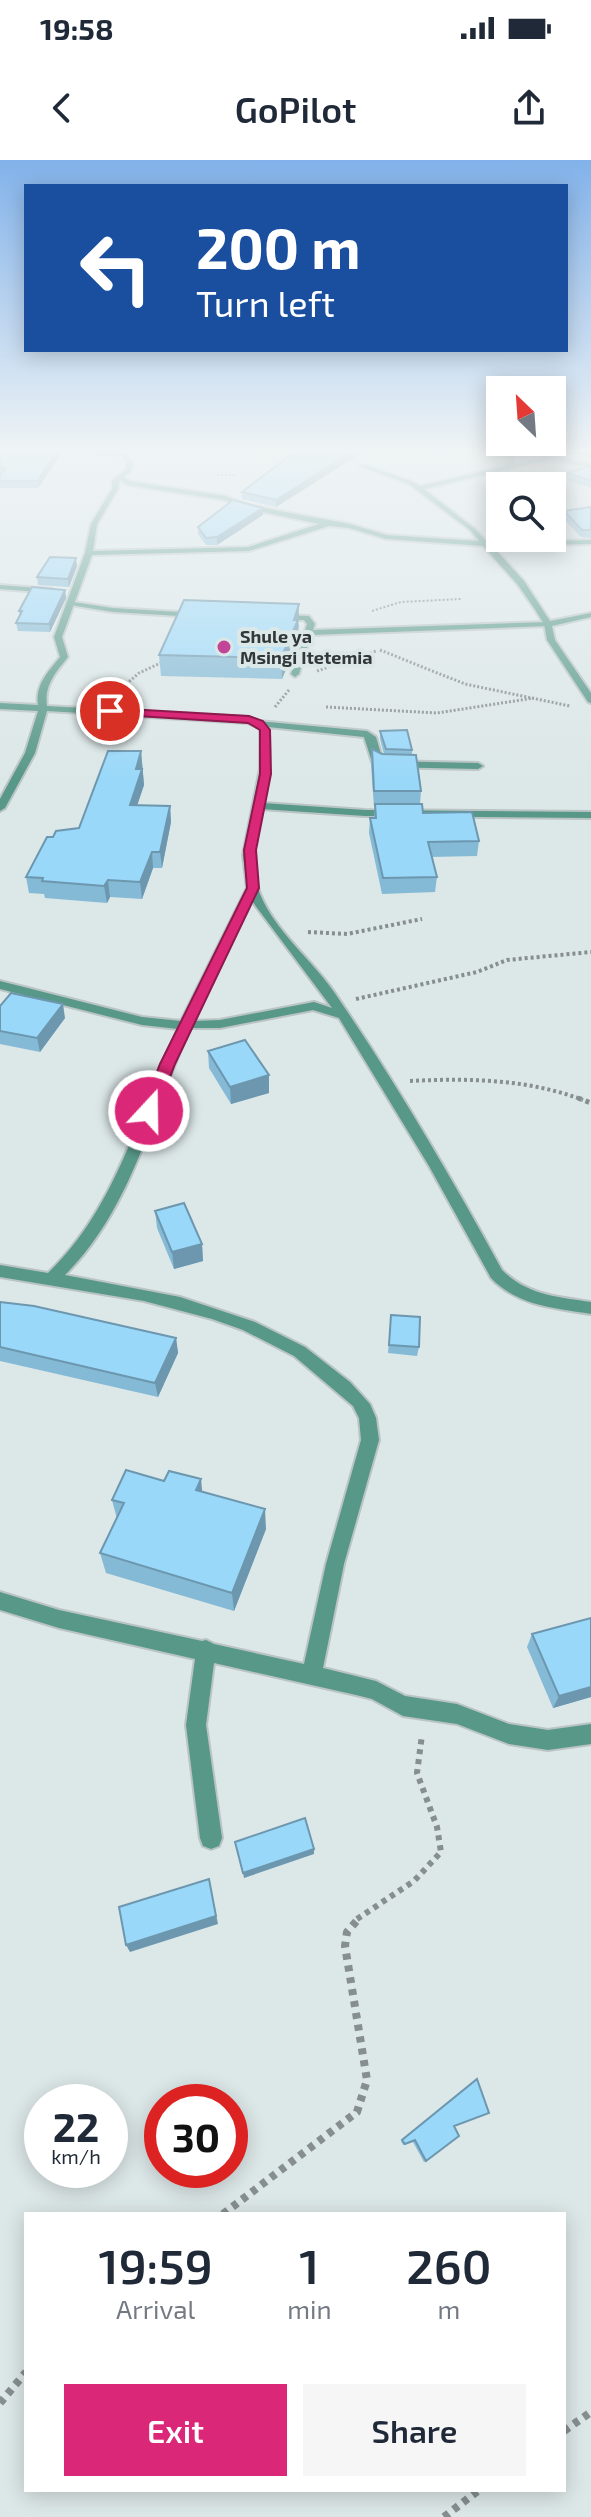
<!DOCTYPE html>
<style>
body{margin:0;font-family:"Exo 2",sans-serif;background:#f6f6f7;color:#1f2937;height:100vh;display:flex;flex-direction:column;font-size:30px;white-space:nowrap}
*{box-sizing:border-box;margin:0}
p{font-size:26px;color:#747a83}
.icon{flex:none;width:44px;height:44px;fill:none;stroke:currentColor;stroke-width:2;stroke-linecap:round;stroke-linejoin:round}
.map{position:relative;flex:1;overflow:hidden}
.drawer{position:absolute;left:24px;top:2052px;width:542px;height:280px;display:flex;flex-direction:column;background:#fff;border-radius:0px;box-shadow:0 4px 20px #0003}
.drawer>*{flex:none}
.hud{position:absolute;left:24px;top:24px;width:544px;height:168px;border-radius:0px;box-shadow:0 4px 20px #0003;background:#1a4fa0;color:#fff;overflow:hidden}
.needle{width:52px;rotate:335deg}
.buttons{position:absolute;left:486px;top:216px;display:grid;gap:16px}
.buttons a{display:grid;place-items:center;width:80px;height:80px;border-radius:0px;background:#fff;box-shadow:0 4px 20px #0003;font-size:40px}
.speed{position:absolute;left:24px;top:1924px;display:flex;gap:16px;font-size:40px;font-weight:700;text-align:center}
.speed>*{display:grid;place-content:center;width:104px;height:104px;border-radius:50%;background:#fff;box-shadow:0 4px 20px #0003;line-height:1}
.speed small{font-size:20px;font-weight:400}
.speed .limit{border:12px solid #d22;background:#fff;color:#111}
.pin{position:absolute;display:grid;place-items:center;width:68px;height:68px;color:#fff;margin:-34px;border:4px solid #fff;border-radius:50%;box-shadow:0 2px 8px #0007}
.me{position:absolute;width:88px;margin:-44px;rotate:21deg;stroke-linejoin:round;filter:drop-shadow(0 0 6px #0008)}
.turn{display:flex;align-items:center;gap:28px;height:168px;padding:0 40px;font-size:36px}
.turn .icon{width:104px;height:104px;stroke-width:2.5}
.turn b{display:block;font-size:56px;line-height:68px}
.eta{display:flex;justify-content:space-evenly;align-items:center;height:136px;text-align:center}
.eta b{font-size:48px;font-weight:600;line-height:56px}
.cta{display:flex;gap:16px;margin-top:auto;padding:16px 40px}
.cta a{flex:1;height:92px;border-radius:0px;background:#db2777;color:#fff;font-size:32px;font-weight:600;line-height:92px;text-align:center}
.cta a+a{background:#f6f6f7;color:#1f2937}
.status{display:flex;justify-content:space-between;align-items:center;height:56px;padding:0 40px;background:#fff;direction:ltr}
.status svg{height:22px;fill:currentColor}
header{display:flex;justify-content:space-between;align-items:center;height:104px;padding:0 40px;background:#fff;font-size:36px;font-weight:600}
.map>svg:first-child{display:block}
</style>
<div class="status"><b>19:58</b><svg viewBox="0 0 49 12"><path d="M0 12V9h3v3zM5 12V6h3v6zM10 12V3h3v9zM15 12V0h3v12zM26 1h20v11H26zM47 4h2v5h-2z"/></svg></div>
<header><svg class="icon" aria-label="back" viewBox="0 0 24 24"><path d="M15 5l-7 7 7 7"/></svg>GoPilot<svg class="icon" aria-label="share" viewBox="0 0 24 24"><path d="M12 15V3M7 8l5-5 5 5M5 13v7h14v-7"/></svg></header>
<div class="map">
<svg width="591" height="2357" viewBox="0 0 591 2357">
<rect width="100%" height="100%" fill="#dce7e8"/>
<g fill="none" stroke-linecap="round" stroke-linejoin="round">
<defs>
<path id="lane" d="M67 441 113 448 196 453 200 455 196 457 113 452 70 445Z
M279 455 309 456 315 464 313 470 548 462 552 464 548 466 311 475 299 514 295 517 291 514 307 464 304 460 276 459Z"/>
<path id="street" d="M21 288 123 292 133 302 131 311 124 317 129 321 226 336 248 345 350 364 387 375 479 381 471 371 409 324 360 306 365 305 413 322 420 326 505 306 510 302 507 288H520L552 295 591 288 560 297 591 304V308L552 299 424 329 475 369 487 382 591 380V384L492 386 524 421 550 461 591 453V457L552 466 555 480 591 533V543L588 542 547 480 544 464 534 448 518 425 483 386 386 379 349 368 329 366 249 391 92 395 62 477 68 497C56 512 44 525 47 546L249 557 258 561 367 571 376 577 383 601 478 603 483 606 478 609 381 607 372 602 364 577 268 567C272 593 269 617 263 643L365 650 591 652V658L365 656 261 649C255 677 249 706 260 734 275 771 311 799 334 832 395 921 450 1015 502 1110 527 1135 557 1137 591 1142V1154C554 1148 518 1146 491 1118L429 1006 339 858 313 850 220 868H190C152 952 132 1049 65 1115L180 1137 255 1162 305 1187 350 1222 370 1244 376 1258 379 1280 344 1404 323 1508 376 1521 405 1536 457 1544 509 1564 548 1570 591 1564V1584L548 1590 509 1584 457 1564 403 1556 372 1539 356 1535 214 1503 206 1565 222 1678 219 1686 211 1689 203 1686 200 1678 186 1565 195 1499 59 1468 0 1450V1432L59 1450 202 1481 206 1480 214 1484 304 1504 326 1404 361 1280 359 1258 353 1246 294 1196 243 1170 212 1159 144 1141 0 1117V1105L48 1113C117 1047 138 953 178 869L142 865 0 829V821L142 857 181 861 247 728 243 695 260 609V568L247 563 47 551 35 593 5 648 0 651V639L25 593 38 551 0 549V543L38 545C35 525 48 512 60 497L54 477 85 393 91 364 112 329V321L125 310 127 302 121 296ZM513 290H514L544 297 515 304ZM120 320 127 325 224 340 244 348 319 364 248 387 93 391 97 364 118 329ZM252 741 332 848 314 842 220 860 194 861Z
M586 307 588 310 534 326H524Z
M0 425 52 429 56 431 52 433 0 429Z"/>
</defs>
<use href="#lane" stroke="#bac4c5" stroke-width="4"/>
<use href="#street" stroke="#bac4c5" stroke-width="4"/>
<path stroke="#868e8f" stroke-width="2" stroke-dasharray="2 2" stroke-linecap="butt" d="M217 315H237
M552 351 560 354 563 364
M372 451 401 442 461 439"/>
<path stroke="#868e8f" stroke-width="3" stroke-dasharray="2 2" stroke-linecap="butt" d="M380 490 465 524 570 546
M317 511 376 491
M117 532 139 513 165 501
M275 547 289 530
M326 547 437 553 534 538"/>
<path stroke="#868e8f" stroke-width="4" stroke-dasharray="3 3" stroke-linecap="butt" d="M308 772 347 774 422 759
M356 839 477 812 507 800 591 792
M410 921C469 918 528 919 583 940"/>
<path stroke="#868e8f" stroke-width="5" stroke-dasharray="4 4" stroke-linecap="butt" d="M578 938 591 943"/>
<path stroke="#868e8f" stroke-width="6" stroke-dasharray="5 5" stroke-linecap="butt" d="M357 1759 414 1721 441 1692 437 1667 417 1613 422 1575"/>
<path stroke="#868e8f" stroke-width="8" stroke-dasharray="6 6" stroke-linecap="butt" d="M223 2054 357 1952 367 1920 345 1786 347 1772 360 1757
M0 2243 26 2212
M564 2271 591 2252
M444 2357 479 2330"/>
<use href="#lane" fill="#589889" fill-rule="evenodd"/>
<use href="#street" fill="#589889" fill-rule="evenodd"/>
</g>
<path fill="#84bad6" d="M294 288H369L276 347 242 339V332L292 295V289Z
M425 288H475L440 294Z
M580 288H591V298L579 294Z
M59 289 60 296 38 328H0V293Z
M591 306V328L567 320 568 313Z
M591 347V378L581 377 563 358 564 351Z
M263 355 217 385H206L198 374V367Z
M77 406 69 427 38 425 37 417Z
M65 430 66 438 50 472 18 471 16 463 20 456 19 451Z
M299 464 298 481 282 519 161 516 159 495Z
M380 571 412 590V594L421 631 420 644 423 653 479 681 477 696 431 697 437 717 435 732 382 734 369 673 370 658H374L375 647H374L371 605 372 589 384 594 380 579Z
M141 591 144 625 137 645 170 646 171 662 162 708H153L142 739 110 737 107 743 45 738 44 734 29 733 26 717 53 677 79 668Z
M0 846 65 858 40 892 0 884Z
M208 891 269 915V933L231 944 209 908Z
M155 1051 202 1084 203 1101 174 1109 157 1068Z
M0 1142 176 1178 178 1193 158 1237 0 1201Z
M391 1155 419 1187 417 1196 388 1193Z
M202 1331 266 1369 234 1451 106 1413 100 1393 117 1359 112 1340Z
M532 1474 591 1537 553 1548 527 1487Z
M476 1920 454 1966 426 2001 424 2002 413 1982 403 1985 401 1981Z"/>
<path fill="#6c97ae" d="M358 288H369L276 347V340Z
M441 288H475L440 294Z
M59 289 60 296 38 328 37 321Z
M263 348V355L217 385V377Z
M76 398 77 406 69 427 68 419Z
M65 430 66 438 50 472 49 464Z
M299 444 298 481 282 519 281 498Z
M141 591 144 625 132 661 130 645 136 609Z
M170 646 171 662 162 708 160 692Z
M152 692 153 708 142 739 140 722Z
M108 720 110 737 107 743 104 726Z
M63 844 65 858 40 892 37 878Z
M269 915V933L231 944 230 927Z
M202 1084 203 1101 174 1109 172 1092Z
M176 1178 178 1193 158 1237 155 1223Z
M201 1319 203 1340 196 1330Z
M265 1349 266 1369 234 1451 232 1433Z
M591 1527V1537L553 1548 559 1536Z
M314 1689V1694L244 1718 243 1713Z
M209 1719 218 1764 130 1792 126 1785Z"/>
<path fill="#9ad8f9" stroke="#6c97ae" stroke-width="2" d="M4 288H24L59 289 37 321H0V315L5 309 0 308V293Z
M294 288H358L276 340 242 332 288 297 299 293 292 289Z
M591 306V321L568 313Z
M233 340 263 348 217 377 206 378 198 367Z
M591 347V370H582L564 351Z
M50 397 76 398 68 419 37 417Z
M32 427 65 430 49 464 16 463 22 451H19Z
M184 440 299 444 294 460H298L281 498 159 495Z
M407 570 412 590 386 589 380 571Z
M372 589 382 594 416 595 421 631H374Z
M108 591H141L136 609H142L130 645 170 646 160 692H152L140 722 108 720 104 726 42 721 43 718 26 717 47 677H53L56 671 79 668Z
M375 644H422L423 653 472 652 479 681 428 682 437 717 383 718 370 658H376Z
M11 833 63 844 37 878 0 871V846Z
M245 880 269 915 230 927 208 891Z
M184 1043 202 1084 172 1092 155 1051Z
M0 1142 34 1146 176 1178 155 1223 0 1187Z
M391 1155 420 1157 419 1187 389 1185Z
M126 1310 164 1321 169 1311 201 1319 196 1330 265 1349 232 1433 100 1393 124 1343 112 1340Z
M591 1458V1527L559 1536 532 1474Z
M305 1658 314 1689 243 1713 235 1682Z
M209 1719 216 1756 126 1785 119 1747Z
M477 1919 489 1953 454 1966 459 1976 426 2001 415 1980 405 1984 402 1980Z"/>
<linearGradient id="sky" x2="0" y2="1"><stop stop-color="#82b2ea"/><stop offset="0.47" stop-color="#eff4f5"/><stop offset="1" stop-color="#eff4f5" stop-opacity="0"/></linearGradient>
<rect width="591" height="618" fill="url(#sky)"/>
<path fill="#db2777" stroke="#8e194d" stroke-width="2" d="M110 548 249 556 263 561 270 570 271 614 256 690 259 728 175 904 157 951 149 956 142 951 160 904 247 728 244 690 260 614V570L248 563 106 554 105 551Z"/>
<circle fill="#c14698" stroke="#dce7e8" stroke-width="3" cx="224" cy="487" r="8"/>
<g text-anchor="middle" stroke-width="8" stroke-linejoin="round" paint-order="stroke">
<g font-size="18" font-weight="bold" fill="#323737" stroke="#dce7e8" text-anchor="start">
<text x="240" y="483">Shule ya<tspan x="240" dy="21">Msingi Itetemia</tspan></text>
</g>
</g>
</svg>
<div class="buttons">
<a><svg class="needle" viewBox="-14 -14 28 28"><path d="M0-13l5 13h-10z" fill="#e53935"/><path d="M0 13l5-13h-10z" fill="#747a83"/></svg></a>
<a><svg class="icon" aria-label="search" viewBox="0 0 24 24"><circle cx="10" cy="10" r="6"/><path d="M15 15l6 6"/></svg></a>
</div>
<div class="speed"><div>22<small>km/h</small></div><div class="limit">30</div></div>
<div class="pin" style="left:110px;top:551px;background:#d93025"><svg class="icon" aria-label="arrive" viewBox="0 0 24 24"><path d="M6 21V4h12l-3 4 3 4H6"/></svg></div>
<svg class="me" style="left:149px;top:951px" viewBox="-20 -20 40 40"><circle r="17" fill="#db2777" stroke="#fff" stroke-width="3"/><path d="M0-11L8 9 0 5-8 9z" fill="#fff"/></svg>
<div class="hud">
<div class="turn"><svg class="icon" aria-label="left" viewBox="0 0 24 24"><path d="M17 20v-9H6M10 6l-5 5 5 5"/></svg><div><b>200 m</b>Turn left</div></div>
</div>
<section class="drawer">
<div class="eta">
<div><b>19:59</b><p>Arrival</p></div>
<div><b>1</b><p>min</p></div>
<div><b>260</b><p>m</p></div>
</div>
<div class="cta"><a>Exit</a><a>Share</a></div>
</section>
</div>
